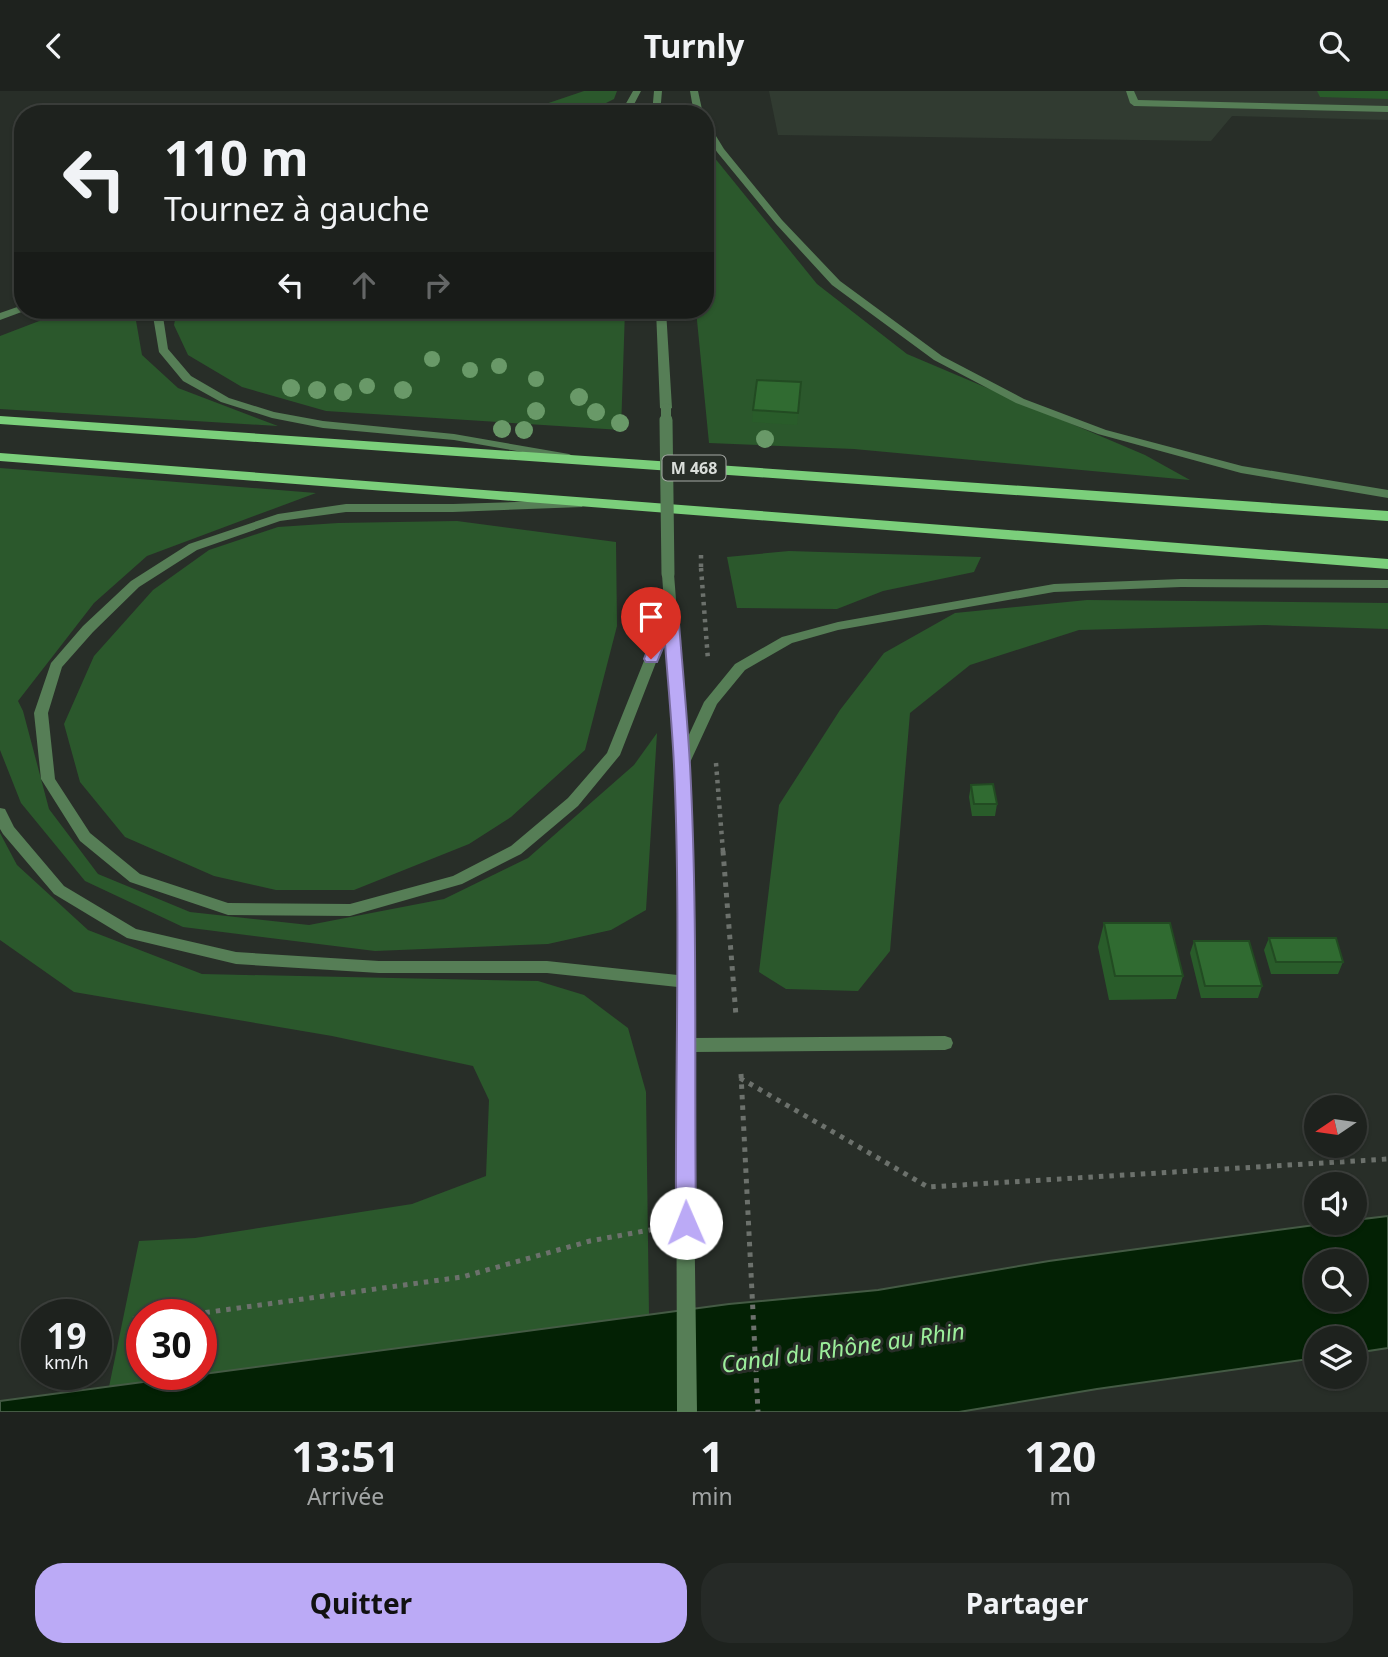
<!DOCTYPE html>
<html lang="fr">
<meta charset="utf-8">
<style>
body{margin:0;font-family:"Noto Sans",sans-serif;background:#262a27;color:#f1f3f6;height:100vh;display:flex;flex-direction:column;font-size:26px;white-space:nowrap}
*{box-sizing:border-box;margin:0}
p{font-size:23px;color:#a1a4a4}
.icon{flex:none;width:38px;height:38px;fill:none;stroke:currentColor;stroke-width:2;stroke-linecap:round;stroke-linejoin:round}
.map{position:relative;height:1321px;overflow:hidden}
.drawer{display:flex;flex-direction:column;background:#1e221e;flex:1}
.drawer>*{flex:none}
.hud{position:absolute;left:14px;top:14px;width:700px;height:214px;border-radius:28px;box-shadow:0 2px 5px #0004,0 0 0 2px #3c3f3c;background:#1e221e;color:#f1f3f6;overflow:hidden}
.needle{width:46px;rotate:257deg}
.controls{position:absolute;left:1304px;top:1004px;display:grid;gap:14px}
.controls a{display:grid;place-items:center;width:63px;height:63px;border-radius:50%;background:#1e221e;box-shadow:0 2px 5px #0004,0 0 0 2px #3c3f3c;font-size:35px}
.speed{position:absolute;left:21px;top:1208px;display:flex;gap:14px;font-size:35px;font-weight:700;text-align:center}
.speed>*{display:grid;place-content:center;width:91px;height:91px;border-radius:50%;background:#1e221e;box-shadow:0 2px 5px #0004,0 0 0 2px #3c3f3c;line-height:1}
.speed small{font-size:18px;font-weight:400}
.speed .limit{border:10px solid #d22;background:#fff;color:#111}
.pin{position:absolute;display:grid;place-items:center;width:60px;height:60px;color:#fff;margin:-72px -30px;border-radius:50% 50% 50% 0;rotate:-45deg;box-shadow:0 0 7px #0007}
.pin .icon{rotate:45deg}
.me{position:absolute;width:77px;margin:-38px;rotate:359deg;stroke-linejoin:round;filter:drop-shadow(0 0 5px #0008)}
.turn{display:flex;align-items:center;gap:24px;height:147px;padding:0 35px;font-size:32px}
.turn .icon{width:91px;height:91px;stroke-width:2.5}
.turn b{display:block;font-size:49px;line-height:60px}
.lanes{display:flex;align-items:center;height:66px;padding:0 35px;background:#0003;justify-content:center;gap:35px;direction:ltr}
.lanes .off{opacity:.35}
.eta{display:flex;justify-content:space-evenly;align-items:center;height:119px;text-align:center}
.eta b{font-size:42px;font-weight:700;line-height:49px}
.action{display:flex;gap:14px;margin-top:auto;padding:14px 35px}
.action a{flex:1;height:80px;border-radius:28px;background:#bbaaf6;color:#111;font-size:28px;font-weight:700;line-height:80px;text-align:center}
.action a+a{background:#262a27;color:#f1f3f6}
header{display:flex;justify-content:space-between;align-items:center;height:91px;padding:0 35px;background:#1e221e;font-size:32px;font-weight:700}
.map>svg:first-child{display:block}
</style>
<header><svg class="icon" aria-label="back" viewBox="0 0 24 24"><path d="M15 5l-7 7 7 7"/></svg>Turnly<svg class="icon" aria-label="search" viewBox="0 0 24 24"><circle cx="10" cy="10" r="6"/><path d="M15 15l6 6"/></svg></header>
<div class="map">
<svg width="1388" height="1321" viewBox="0 0 1388 1321">
<rect width="100%" height="100%" fill="#282e28"/>
<path fill="#313b31" d="M769 0H1388V29L1232 25 1211 50 778 44Z"/>
<path fill="#2b582c" fill-rule="evenodd" d="M584 0H617L614 8 584 23H516Z
M705 55 817 193 907 263 1145 364 1190 389 854 358 709 352 696 219H705Z
M68 219H136L135 224 142 264 178 297 278 335 0 318V245Z
M177 219H625L621 339 326 320 242 296 188 264 174 234Z
M0 377 316 402 147 465 94 512 18 610 23 620 49 718 98 783 190 821 309 834 444 808 528 767 634 674 657 642 646 819 611 839 548 853 375 860 183 836 85 790 21 712 0 659Z
M457 430 616 451 617 535 585 659 511 726 469 753 354 799H276L214 785 125 746 80 691 64 633 94 565 153 499 209 459 278 436 338 432Z
M789 460 981 466 974 481 883 500 837 518 737 517 727 466Z
M1087 509 1388 512V538L1264 534 1079 539 970 574 910 622 890 860 858 900 786 898 759 881 779 714 840 619 884 562 955 522Z
M0 742 17 774 88 839 202 883 538 890 584 904 628 937 646 1001 649 1224 109 1296 139 1150 195 1147 412 1113 486 1085 489 1009 473 975 332 945 74 901 0 849ZM142 1223H201V1283H142Z"/>
<path fill="#032104" stroke="#445a44" stroke-width="2" fill-rule="evenodd" d="M1388 1125V1257L1355 1262 1354 1248H1316V1267L1097 1298 959 1321H0V1310L729 1213 878 1199 1049 1170 1330 1132H1354L1355 1129ZM1316 1171H1354V1209H1316Z"/>
<g fill="none" stroke-linecap="round" stroke-linejoin="round">
<path stroke="#6c716c" stroke-width="4.5" stroke-dasharray="3.5 5" stroke-linecap="butt" d="M701 477 708 569
M716 672 723 761"/>
<path stroke="#6c716c" stroke-width="5" stroke-dasharray="4.5 6" stroke-linecap="butt" d="M723 760 736 925
M741 983 758 1321
M740 987 928 1096 1388 1068
M195 1223 462 1186 590 1150 655 1138
M133 1228 142 1227"/>
<path fill="#567e56" fill-rule="evenodd" d="M633 0H641L629 23H620Z
M690 0H698L703 23H694Z
M1126 0H1134L1138 9 1388 15V21L1134 15 1130 12Z
M705 31 708 32 724 58 782 129 840 190 942 265 1024 308 1106 339 1242 375 1388 399V407L1241 382 1098 343 1016 312 934 269 832 194 776 133 717 61 705 42Z
M23 214V219H27L0 229V222Z
M152 219H162L168 258 191 285 229 307 274 321 323 330 454 343 569 363 575 366 569 369 454 349 323 337 272 327 221 311 183 290 159 261Z
M578 409 582 410 584 413 582 416 453 421H346L280 430 197 459 139 496 93 541 62 576 48 622 55 688 90 742 140 783 228 812 350 813 453 785 511 755 568 707 607 662 664 520 665 517H675L676 520 620 664 578 715 521 763 462 793 350 825 228 824 130 791 80 750 41 688 34 622 51 572 83 535 131 490 189 453 278 423 346 413H453Z
M1181 488 1388 489V497L1181 496 1054 501 838 539 792 552 745 579 717 613 687 678 682 679 675 674 704 611 735 573 782 546 838 531 1054 493Z
M0 717 5 718 14 736 64 795 136 838 236 861 379 870H547L687 885 693 887 695 891 693 895 687 897 547 882H379L236 873 127 847 54 803 3 743 0 738Z"/>
<path fill="#567e56" fill-rule="evenodd" d="M654 0H662L660 23H652Z
M656 219H666L672 317 666 320 660 317Z
M668 479 674 483C686 637 699 792 692 947L945 945 951 947 953 952 951 957 945 959 692 961 697 1321H677L676 954 679 891 675 674 662 483Z"/>
<path fill="#7bcf7b" fill-rule="evenodd" d="M0 325 1388 420V430L0 333Z
M0 362 1388 468V478L0 370Z"/>
<path stroke="#6c716c" stroke-width="4.5" stroke-dasharray="3.5 5" stroke-linecap="butt" d="M701 464V477"/>
<path stroke="#567e56" stroke-width="10" d="M666 317V331"/>
<path stroke="#567e56" stroke-width="13" d="M666 329 668 483"/>
</g>
<g fill="#699968">
<circle cx="432" cy="268" r="8"/>
<circle cx="499" cy="275" r="8"/>
<circle cx="470" cy="279" r="8"/>
<circle cx="536" cy="288" r="8"/>
<circle cx="367" cy="295" r="8"/>
<circle cx="291" cy="297" r="9"/>
<circle cx="317" cy="299" r="9"/>
<circle cx="403" cy="299" r="9"/>
<circle cx="343" cy="301" r="9"/>
<circle cx="579" cy="306" r="9"/>
<circle cx="536" cy="320" r="9"/>
<circle cx="596" cy="321" r="9"/>
<circle cx="620" cy="332" r="9"/>
<circle cx="502" cy="338" r="9"/>
<circle cx="524" cy="339" r="9"/>
<circle cx="765" cy="348" r="9"/>
</g>
<path fill="#295c2a" d="M1317 0H1388V8L1320 6Z
M801 291 797 334 752 331 753 319Z
M971 694 997 713 995 725H972L969 706Z
M1104 832 1183 885 1176 908 1109 909 1098 856Z
M1269 847 1343 871 1338 883H1271L1264 859Z
M1194 850 1262 895 1258 907H1201L1190 862Z"/>
<path fill="#306b31" stroke="#224b22" stroke-width="2" d="M757 289 801 291 798 322 753 319Z
M993 693 997 713H974L971 694Z
M1104 832H1170L1183 885H1115Z
M1269 847H1336L1343 871H1276Z
M1194 850H1249L1262 895H1205Z"/>
<path fill="#bbaaf6" stroke="#7a6ea0" stroke-width="2" d="M670 515 678 520C682 571 687 623 690 674 698 826 694 979 696 1132L693 1138 686 1141 679 1138 676 1132C675 979 681 826 674 674 672 633 668 592 665 552L657 571H646L644 568 663 520Z"/>
<g text-anchor="middle" stroke-width="6" stroke-linejoin="round" paint-order="stroke">
<rect fill="#282e28" stroke="#a5a9a5" stroke-width="2" x="662.5" y="364.5" width="63" height="25" rx="5"/>
<g font-size="16" font-weight="bold" fill="#dadeda">
<text x="694" y="383">M 468</text>
</g>
<g font-size="23" font-style="italic" fill="#9cee9b" stroke="#282e28">
<text transform="translate(843 1257) rotate(-8)" y="8">Canal du Rhône au Rhin</text>
</g>
</g>
</svg>
<div class="controls">
<a><svg class="needle" viewBox="-14 -14 28 28"><path d="M0-13l5 13h-10z" fill="#e53935"/><path d="M0 13l5-13h-10z" fill="#a1a4a4"/></svg></a>
<a><svg class="icon" aria-label="sound" viewBox="0 0 24 24"><path d="M4 9h4l5-4v14l-5-4H4zM17 9q2 3 0 6"/></svg></a>
<a><svg class="icon" aria-label="search" viewBox="0 0 24 24"><circle cx="10" cy="10" r="6"/><path d="M15 15l6 6"/></svg></a>
<a><svg class="icon" aria-label="layers" viewBox="0 0 24 24"><path d="M12 4l9 5-9 5-9-5zM3 14l9 5 9-5"/></svg></a>
</div>
<div class="speed"><div>19<small>km/h</small></div><div class="limit">30</div></div>
<div class="pin" style="left:651px;top:568px;background:#d93025"><svg class="icon" aria-label="arrive" viewBox="0 0 24 24"><path d="M6 21V4h12l-3 4 3 4H6"/></svg></div>
<svg class="me" style="left:686px;top:1132px" viewBox="-20 -20 40 40"><circle r="19" fill="#fff"/><path d="M0-13L10 11 0 6-10 11z" fill="#bbaaf6"/></svg>
<div class="hud">
<div class="turn"><svg class="icon" aria-label="left" viewBox="0 0 24 24"><path d="M17 20v-9H6M10 6l-5 5 5 5"/></svg><div><b>110 m</b>Tournez à gauche</div></div>
<div class="lanes"><svg class="icon" aria-label="left" viewBox="0 0 24 24"><path d="M17 20v-9H6M10 6l-5 5 5 5"/></svg><svg class="icon off" aria-label="ahead" viewBox="0 0 24 24"><path d="M12 20V5M6 11l6-6 6 6"/></svg><svg class="icon off" aria-label="right" viewBox="0 0 24 24"><path d="M7 20v-9h11M14 6l5 5-5 5"/></svg></div>
</div>
</div>
<section class="drawer">
<div class="eta">
<div><b>13:51</b><p>Arrivée</p></div>
<div><b>1</b><p>min</p></div>
<div><b>120</b><p>m</p></div>
</div>
<div class="action"><a>Quitter</a><a>Partager</a></div>
</section>
